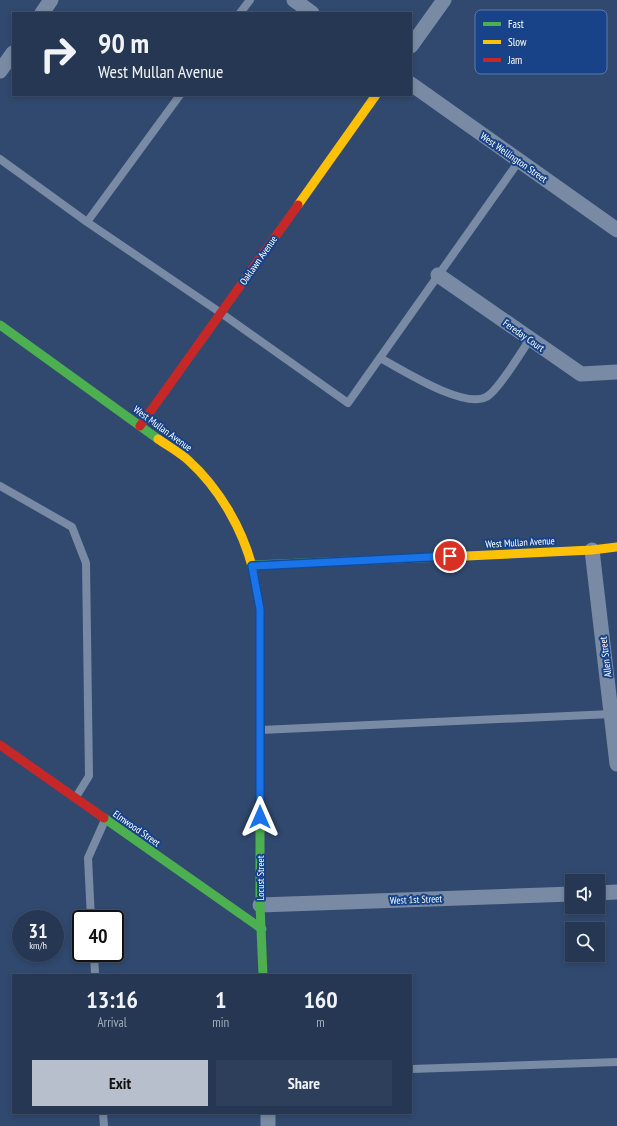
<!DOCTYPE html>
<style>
body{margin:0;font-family:"PT Sans Narrow",sans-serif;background:#2d3f5a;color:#f1f3f6;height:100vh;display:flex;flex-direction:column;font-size:15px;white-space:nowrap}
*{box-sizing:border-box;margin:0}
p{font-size:13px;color:#a3acb8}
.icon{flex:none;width:22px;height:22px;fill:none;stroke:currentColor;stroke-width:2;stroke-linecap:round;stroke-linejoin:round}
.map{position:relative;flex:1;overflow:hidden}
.side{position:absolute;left:12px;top:974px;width:400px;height:140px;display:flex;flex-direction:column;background:#253753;border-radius:0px;box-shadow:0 2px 6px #0003,0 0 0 1px #42516a}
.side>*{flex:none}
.guide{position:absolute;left:12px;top:12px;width:400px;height:84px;border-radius:0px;box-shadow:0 2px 6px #0003,0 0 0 1px #42516a;background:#253753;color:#f1f3f6;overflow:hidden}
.fabs{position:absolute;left:565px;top:874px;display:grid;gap:8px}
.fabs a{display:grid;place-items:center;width:40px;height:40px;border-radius:0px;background:#253753;box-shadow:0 2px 6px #0003,0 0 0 1px #42516a;font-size:20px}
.speed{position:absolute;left:12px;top:910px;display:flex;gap:8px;font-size:20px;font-weight:700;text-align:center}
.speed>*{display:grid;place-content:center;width:52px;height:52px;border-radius:50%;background:#253753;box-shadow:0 2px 6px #0003,0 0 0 1px #42516a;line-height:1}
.speed small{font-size:10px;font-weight:400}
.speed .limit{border:2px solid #111;border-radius:6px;background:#fff;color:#111}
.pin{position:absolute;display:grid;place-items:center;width:34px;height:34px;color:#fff;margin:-17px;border:2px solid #fff;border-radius:50%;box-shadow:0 1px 4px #0007}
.me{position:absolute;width:44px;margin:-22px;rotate:0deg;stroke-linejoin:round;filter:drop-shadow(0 0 3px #0008)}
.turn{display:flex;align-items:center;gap:14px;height:84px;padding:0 20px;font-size:18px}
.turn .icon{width:52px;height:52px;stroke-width:2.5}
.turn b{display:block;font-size:28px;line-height:34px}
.eta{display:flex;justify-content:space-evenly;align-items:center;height:68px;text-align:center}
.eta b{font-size:24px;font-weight:800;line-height:28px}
.action{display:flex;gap:8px;margin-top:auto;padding:8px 20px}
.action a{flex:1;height:46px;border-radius:0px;background:#b7bfcd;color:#111;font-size:16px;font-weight:800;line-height:46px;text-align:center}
.action a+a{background:#2d3f5a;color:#f1f3f6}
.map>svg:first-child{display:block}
</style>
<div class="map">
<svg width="617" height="1126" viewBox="0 0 617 1126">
<rect width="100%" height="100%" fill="#31496f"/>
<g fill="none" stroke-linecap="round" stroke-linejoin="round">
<path stroke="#788aa4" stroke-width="8" d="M240 13 250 0
M0 159 87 222 180 95
M87 222 221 313 348 403 519 161
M380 358C403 370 463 409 486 397 497 392 522 351 530 339
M0 486 72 527 86 563 89 776 76 797
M261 730 611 714
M91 919 88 858 105 820
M94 953 95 975
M411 1069 617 1062
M103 1113 104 1126"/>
<path stroke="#788aa4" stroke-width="15" d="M294 0 312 13
M42 13 51 0
M411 46 444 0
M0 71 13 53
M411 84 617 230
M438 275 581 374 617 372
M592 550 617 764
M598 893 617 892
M260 905 572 894
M268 1113V1126"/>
<path stroke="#4caf50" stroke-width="9" d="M0 325 158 439
M252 565 467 556
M253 570 260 609V905L263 975
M104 818 262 929"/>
<path stroke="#ffc107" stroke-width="9" d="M298 205 376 95
M158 439C168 446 179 452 188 460 219 488 243 529 253 570
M467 556 592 550 617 547"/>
<path stroke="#c62828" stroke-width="9" d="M140 426 298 205
M0 745 104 818"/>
</g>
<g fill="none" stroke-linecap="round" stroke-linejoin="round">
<defs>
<path id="route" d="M260 817V609L252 566 450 556"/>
</defs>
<use href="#route" stroke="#114b97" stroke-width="10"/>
<use href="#route" stroke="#1a73e8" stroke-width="7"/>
</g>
<g text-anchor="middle" stroke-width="4" stroke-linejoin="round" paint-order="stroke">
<g font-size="10" fill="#fff" stroke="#184388">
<text transform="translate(514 157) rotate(35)" y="4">West Wellington Street</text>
<text transform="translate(258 260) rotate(-55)" y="4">Oaklawn Avenue</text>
<text transform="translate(524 335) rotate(35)" y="4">Fereday Court</text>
<text transform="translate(163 428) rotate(36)" y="4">West Mullan Avenue</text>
<text transform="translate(520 542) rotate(-3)" y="4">West Mullan Avenue</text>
<text transform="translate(605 657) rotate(-97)" y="4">Allen Street</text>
<text transform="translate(137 828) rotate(35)" y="4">Elmwood Street</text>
<text transform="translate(260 878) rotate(-90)" y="4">Locust Street</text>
<text transform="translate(416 899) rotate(-2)" y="4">West 1st Street</text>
</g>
</g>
<rect x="475" y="10" width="132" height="64" rx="6" fill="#184388" stroke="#5d7bac" stroke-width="1"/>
<rect x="483" y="22" width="18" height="4" fill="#4caf50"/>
<rect x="483" y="40" width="18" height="4" fill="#ffc107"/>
<rect x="483" y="58" width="18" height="4" fill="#c62828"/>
<g font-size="11" fill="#fff">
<text x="508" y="28">Fast</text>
<text x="508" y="46">Slow</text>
<text x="508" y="64">Jam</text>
</g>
</svg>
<div class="fabs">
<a><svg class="icon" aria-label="sound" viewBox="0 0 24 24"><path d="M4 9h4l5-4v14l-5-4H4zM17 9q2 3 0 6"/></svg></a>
<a><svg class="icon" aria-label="search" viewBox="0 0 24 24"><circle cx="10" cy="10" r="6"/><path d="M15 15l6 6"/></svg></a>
</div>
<div class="speed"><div>31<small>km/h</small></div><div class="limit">40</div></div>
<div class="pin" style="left:450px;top:556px;background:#d93025"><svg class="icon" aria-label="arrive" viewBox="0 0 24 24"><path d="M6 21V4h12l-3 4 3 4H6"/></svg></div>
<svg class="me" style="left:260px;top:817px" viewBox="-20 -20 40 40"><path d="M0-17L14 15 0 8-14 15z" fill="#1a73e8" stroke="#fff" stroke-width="4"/></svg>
<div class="guide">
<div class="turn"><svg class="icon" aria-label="right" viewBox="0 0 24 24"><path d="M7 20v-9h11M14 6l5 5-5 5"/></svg><div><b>90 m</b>West Mullan Avenue</div></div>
</div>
<section class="side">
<div class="eta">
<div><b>13:16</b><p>Arrival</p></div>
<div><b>1</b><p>min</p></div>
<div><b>160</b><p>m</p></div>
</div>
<div class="action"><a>Exit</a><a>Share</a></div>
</section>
</div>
